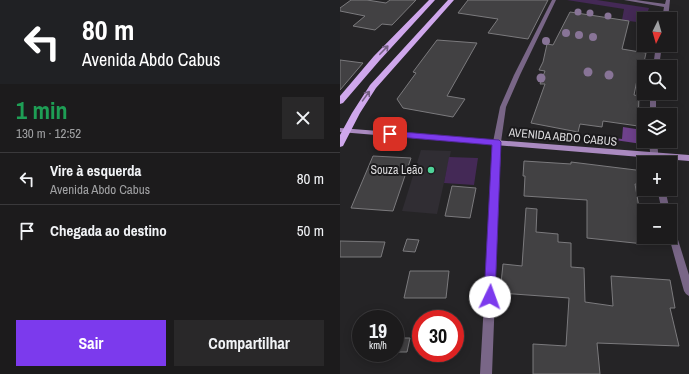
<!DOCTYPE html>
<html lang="pt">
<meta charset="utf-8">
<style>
body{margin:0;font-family:"Archivo Narrow",sans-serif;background:#292829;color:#f1f3f6;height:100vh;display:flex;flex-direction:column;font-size:15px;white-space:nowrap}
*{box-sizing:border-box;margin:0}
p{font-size:13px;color:#a0a1a3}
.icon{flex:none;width:22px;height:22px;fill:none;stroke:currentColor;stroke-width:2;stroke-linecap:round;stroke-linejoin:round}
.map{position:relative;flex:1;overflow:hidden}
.side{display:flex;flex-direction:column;background:#1c1b1c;width:340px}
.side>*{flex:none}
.hud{background:#202124;color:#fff;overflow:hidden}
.needle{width:26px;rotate:185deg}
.controls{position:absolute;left:297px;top:12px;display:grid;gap:8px}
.controls a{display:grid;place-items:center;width:40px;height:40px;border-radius:0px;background:#1c1b1c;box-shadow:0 2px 10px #0003,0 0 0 1px #3a393b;font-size:20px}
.speed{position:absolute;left:12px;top:310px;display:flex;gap:8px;font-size:20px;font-weight:700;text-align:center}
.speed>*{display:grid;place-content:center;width:52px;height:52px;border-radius:50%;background:#1c1b1c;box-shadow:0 2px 10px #0003,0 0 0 1px #3a393b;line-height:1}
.speed small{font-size:10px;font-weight:400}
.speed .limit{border:6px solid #d22;background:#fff;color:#111}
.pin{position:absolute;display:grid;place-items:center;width:34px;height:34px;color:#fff;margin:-17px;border-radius:8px;box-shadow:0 2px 6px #0006}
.me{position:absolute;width:44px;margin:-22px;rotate:3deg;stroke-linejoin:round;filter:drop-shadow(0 0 3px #0008)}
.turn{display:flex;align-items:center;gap:14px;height:84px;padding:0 16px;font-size:18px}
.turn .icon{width:52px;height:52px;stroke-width:2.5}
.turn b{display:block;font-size:28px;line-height:34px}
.round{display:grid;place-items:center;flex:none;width:42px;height:42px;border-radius:0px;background:#292829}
.headline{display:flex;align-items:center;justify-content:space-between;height:68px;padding:0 16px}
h1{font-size:24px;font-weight:700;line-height:30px;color:#1e9e55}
.primary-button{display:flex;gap:8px;margin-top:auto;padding:8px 16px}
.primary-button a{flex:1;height:46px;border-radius:0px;background:#7c3aed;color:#fff;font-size:16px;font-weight:700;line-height:46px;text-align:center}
.primary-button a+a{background:#292829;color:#f1f3f6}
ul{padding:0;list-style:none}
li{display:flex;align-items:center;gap:12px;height:52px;padding:0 16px;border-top:1px solid #3a393b}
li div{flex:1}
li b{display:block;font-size:15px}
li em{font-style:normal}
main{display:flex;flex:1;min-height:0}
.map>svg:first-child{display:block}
</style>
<main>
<section class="side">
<div class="hud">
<div class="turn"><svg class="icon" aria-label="left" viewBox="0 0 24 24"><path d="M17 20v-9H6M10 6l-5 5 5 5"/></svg><div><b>80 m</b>Avenida Abdo Cabus</div></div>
</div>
<div class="headline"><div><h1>1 min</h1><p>130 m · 12:52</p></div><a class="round"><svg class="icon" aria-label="close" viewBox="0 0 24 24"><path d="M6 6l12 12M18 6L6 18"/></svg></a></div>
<ul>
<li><svg class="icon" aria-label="left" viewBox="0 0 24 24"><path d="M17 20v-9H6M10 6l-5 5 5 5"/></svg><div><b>Vire à esquerda</b><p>Avenida Abdo Cabus</p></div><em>80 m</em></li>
<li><svg class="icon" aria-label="arrive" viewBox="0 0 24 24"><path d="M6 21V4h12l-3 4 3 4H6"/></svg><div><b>Chegada ao destino</b></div><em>50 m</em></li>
</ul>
<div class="primary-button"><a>Sair</a><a>Compartilhar</a></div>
</section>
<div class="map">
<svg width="349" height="374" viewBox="0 0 349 374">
<rect width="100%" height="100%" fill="#252426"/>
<path fill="#302d33" d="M81 150 111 151 97 214 62 211Z"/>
<path fill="#442956" d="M227 0H257L309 8 304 23 282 20 284 9Z
M109 157 138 158 134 185 104 183Z"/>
<path fill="#6e418b" d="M283 127 302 130V144L268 139V137L282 139Z"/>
<path fill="#424143" stroke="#7b7a7d" d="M11 0H27L46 3 50 0H76L52 25 42 24 35 30 13 26 25 16 0 11V8Z
M128 0H208L188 39 148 33 158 19 118 13Z
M230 12 289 21 282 49 306 53 302 71 299 70 294 95 299 96 298 126 263 121 262 127 240 124 238 132 191 123 205 84H200L205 71 199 70 203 62 207 44 213 45Z
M97 40 137 43 107 96 125 99 113 117 63 108 57 99 76 73 73 72Z
M0 60 23 63 0 90Z
M33 156 71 158 53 211 11 208Z
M184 161 231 164V162L304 171V185L295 184 302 225H304V244L247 238V200L184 196 185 176H183Z
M112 186 136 188 130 218 105 216Z
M186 208 197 209 196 232 218 234V242L231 243V267L244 268 245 302 273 306 271 276 330 280 335 308H330L339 346 257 343 260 374H193V344L226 346 229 298 160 293 163 264 182 266Z
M67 239 79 240 75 252 63 251Z
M0 241 45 242 41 257H0Z
M70 271H109L106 298H64Z
M55 338H70L67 352H55Z"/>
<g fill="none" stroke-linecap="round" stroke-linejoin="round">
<path fill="#796687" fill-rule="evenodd" d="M212 0H216L180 75 166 107 161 142 152 374H140L153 142 160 107 174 75Z
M284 0H296L325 4 326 0H330L328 19H322L324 7Z
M316 45H322L319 67H313Z
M310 93H316V115H310Z
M309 141H317L319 163H311Z
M317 189H325L330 211H322Z
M330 223 333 224 334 227 349 275V296L346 294 344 291 329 237H330Z"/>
<path fill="#aa8ac0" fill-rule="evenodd" d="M0 128 349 155V161L0 132Z"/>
<path fill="#cfa7ec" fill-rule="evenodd" d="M89 0H95L40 60 3 103 0 104V96L34 56Z
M108 0H114L36 88 20 113 3 146 0 147V135L12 113 30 85Z"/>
</g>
<g fill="#887497">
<circle cx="238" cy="12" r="3.5"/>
<circle cx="250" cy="13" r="3.5"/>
<circle cx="268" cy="16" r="3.5"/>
<circle cx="226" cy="33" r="4"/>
<circle cx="239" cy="35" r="4"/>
<circle cx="253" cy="37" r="4"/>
<circle cx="206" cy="41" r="4"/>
<circle cx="248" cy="72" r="4.5"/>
<circle cx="269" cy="75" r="4.5"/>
<circle cx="201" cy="78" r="4.5"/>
</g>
<defs><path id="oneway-shaft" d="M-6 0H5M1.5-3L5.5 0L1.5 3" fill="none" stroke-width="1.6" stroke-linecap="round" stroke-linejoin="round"/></defs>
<g stroke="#756084">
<use href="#oneway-shaft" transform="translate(44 50) rotate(-46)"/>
<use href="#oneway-shaft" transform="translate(26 96) rotate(-54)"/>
</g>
<path fill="#7c3aed" stroke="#51269a" d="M50 131 159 140 161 142 155 297 154 301 150 302 146 301 144 297 152 145 47 136V132Z"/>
<circle fill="#4fd399" stroke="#1b1a1c" stroke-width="1.5" cx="91" cy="170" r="4"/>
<g text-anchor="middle" stroke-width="4" stroke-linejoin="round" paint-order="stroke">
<g font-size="12" fill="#dcdbdd" stroke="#1b1a1c">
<text transform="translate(223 137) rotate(5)" y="4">AVENIDA ABDO CABUS</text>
</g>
<g font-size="12" fill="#dcdbdd" stroke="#1b1a1c" text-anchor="end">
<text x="83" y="174">Souza Leão</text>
</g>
</g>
</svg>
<div class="controls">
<a><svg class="needle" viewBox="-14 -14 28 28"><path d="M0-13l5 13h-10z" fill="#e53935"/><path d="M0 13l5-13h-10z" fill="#a0a1a3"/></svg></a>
<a><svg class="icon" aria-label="search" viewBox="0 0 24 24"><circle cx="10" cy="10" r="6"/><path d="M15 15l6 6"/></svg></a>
<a><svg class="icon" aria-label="layers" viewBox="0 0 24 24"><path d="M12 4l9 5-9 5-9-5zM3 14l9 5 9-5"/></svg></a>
<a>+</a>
<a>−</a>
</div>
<div class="speed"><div>19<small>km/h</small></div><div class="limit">30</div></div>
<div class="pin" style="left:50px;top:134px;background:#d93025"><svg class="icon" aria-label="arrive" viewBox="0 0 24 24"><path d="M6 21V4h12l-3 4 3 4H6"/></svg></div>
<svg class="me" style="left:150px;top:297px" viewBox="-20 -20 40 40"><circle r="19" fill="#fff"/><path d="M0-13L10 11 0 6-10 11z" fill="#7c3aed"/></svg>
</div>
</main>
